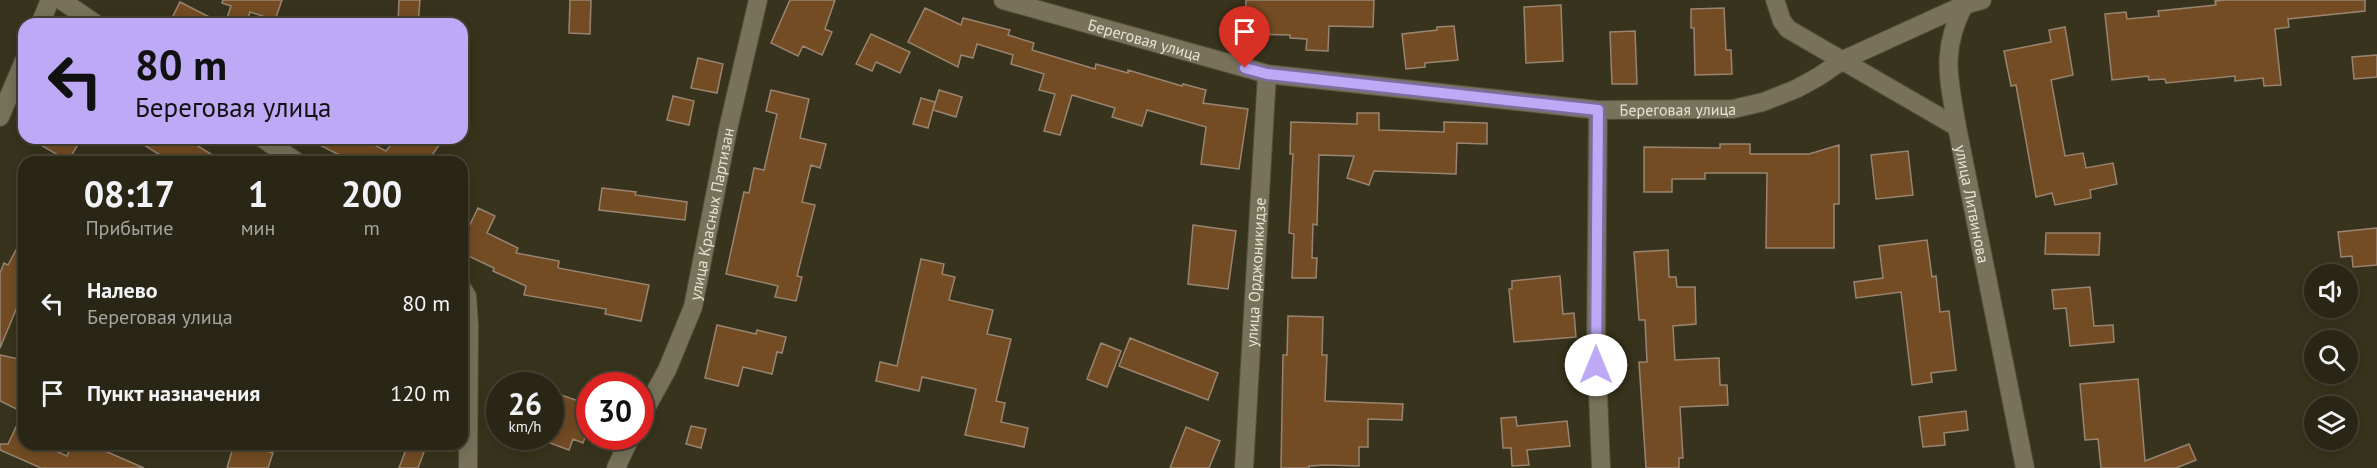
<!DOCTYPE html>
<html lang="ru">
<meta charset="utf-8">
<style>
body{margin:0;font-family:"PT Sans",sans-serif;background:#363222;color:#f1f3f6;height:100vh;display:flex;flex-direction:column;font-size:22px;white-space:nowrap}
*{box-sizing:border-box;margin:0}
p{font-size:20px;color:#a5a5a0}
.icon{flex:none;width:33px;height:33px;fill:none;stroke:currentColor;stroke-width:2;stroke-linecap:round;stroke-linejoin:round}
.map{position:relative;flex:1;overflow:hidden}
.sheet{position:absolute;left:18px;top:156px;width:450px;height:294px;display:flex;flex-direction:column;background:#2a2615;border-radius:18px;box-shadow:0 3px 15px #0003,0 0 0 2px #464334}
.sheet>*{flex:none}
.guide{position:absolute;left:18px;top:18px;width:450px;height:126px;border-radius:18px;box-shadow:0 3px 15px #0003,0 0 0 2px #464334;background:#bda9f5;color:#111;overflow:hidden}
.buttons{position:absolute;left:2304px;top:264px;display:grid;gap:12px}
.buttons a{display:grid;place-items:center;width:54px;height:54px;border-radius:50%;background:#2a2615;box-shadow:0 3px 15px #0003,0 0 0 2px #464334;font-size:30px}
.speed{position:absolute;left:486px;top:372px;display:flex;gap:12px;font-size:30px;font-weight:700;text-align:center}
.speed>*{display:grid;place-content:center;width:78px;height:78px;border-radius:50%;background:#2a2615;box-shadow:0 3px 15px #0003,0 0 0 2px #464334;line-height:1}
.speed small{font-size:15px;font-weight:400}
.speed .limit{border:9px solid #d22;background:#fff;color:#111}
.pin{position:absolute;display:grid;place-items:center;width:51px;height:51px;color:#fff;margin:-62px -26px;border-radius:50% 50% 50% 0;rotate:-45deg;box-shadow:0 0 6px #0007}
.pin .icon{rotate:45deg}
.me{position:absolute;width:66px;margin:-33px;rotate:0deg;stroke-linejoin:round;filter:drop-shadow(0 0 4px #0008)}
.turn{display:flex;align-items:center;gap:21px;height:126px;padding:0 18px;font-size:27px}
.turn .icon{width:78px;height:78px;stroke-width:2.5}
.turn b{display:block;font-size:42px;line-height:51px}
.eta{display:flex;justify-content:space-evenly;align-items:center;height:102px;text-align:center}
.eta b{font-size:36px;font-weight:700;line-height:42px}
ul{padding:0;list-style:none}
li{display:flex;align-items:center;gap:18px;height:90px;padding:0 18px}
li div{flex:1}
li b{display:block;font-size:22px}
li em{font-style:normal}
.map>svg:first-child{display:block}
</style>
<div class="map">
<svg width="2377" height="468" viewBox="0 0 2377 468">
<rect width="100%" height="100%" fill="#38331c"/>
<path fill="#734c23" stroke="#998471" stroke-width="1.5" d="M223 0H282L275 20 250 12 246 24 227 18 231 6 222 3Z
M399 0H420L418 24H398Z
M570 0H591L590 34 569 33Z
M790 0H835L825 29 832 32 822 55 803 46 798 56 771 43Z
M1246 0H1374L1373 27 1329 26 1328 51 1306 50 1307 39 1290 38V35L1245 34Z
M2225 0H2365V11L2288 19 2289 27 2275 29 2281 85 2264 86 2263 78 2235 81V76L2166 83 2165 79 2149 80 2148 76 2112 80 2105 14 2126 12 2127 19 2159 16 2158 11 2216 5 2215 1Z
M180 2 223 24H183L172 18Z
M1561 5 1563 61 1526 63 1524 7Z
M925 8 961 25 963 18 1010 30 1008 35 1034 43 1032 50 1095 69 1096 64 1128 73V70L1182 86 1183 84 1206 90 1203 103 1248 109 1239 169 1201 164 1206 127 1147 110 1142 126 1112 117 1115 108 1072 95 1060 135 1044 131 1055 94 1039 90 1044 74 1011 64 1013 55 977 44 973 58 961 55 958 67 908 42Z
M1724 8 1726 50H1731L1732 74 1695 75 1694 28H1691V9Z
M1454 26 1458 60 1425 63V67L1406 69 1402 34 1437 30V27Z
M2065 27 2073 75 2051 80 2065 156 2083 153 2086 168 2113 163 2117 184 2090 190 2091 198 2055 205 2052 193 2036 197 2016 85 2011 86 2004 51 2051 42 2049 30Z
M1635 31 1637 84H1612L1610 32Z
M871 34 910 52 900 73 876 62 872 71 856 64Z
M2377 55V77L2354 79 2352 57Z
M698 58 723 64 717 93 691 88Z
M771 90 809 99 800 138 826 144 820 168 811 165 802 202 815 205 797 276 802 277 796 301 775 297 778 286 726 274 744 192 749 193 754 168 764 170 777 114 766 111Z
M939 90 962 97 956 117 933 110Z
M673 96 694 101 689 125 667 120Z
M921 98 935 102 928 128 913 124Z
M1357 113H1379V130L1444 132V122L1487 123V144L1457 143 1456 174 1374 171 1369 185 1347 178 1354 156 1319 155 1317 225 1313 224 1312 258H1317L1316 278H1292L1294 234 1289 233 1293 154H1290L1291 122 1357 124Z
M29 138H82L68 161Z
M133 138H185L224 162H171Z
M306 138H361L386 151 396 138H432L440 144 427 162H353Z
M1720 144H1750V154H1809L1839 145V204H1834V248H1766L1767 173H1705V179H1672V192H1644V147L1720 148Z
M1908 151 1913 195 1876 199 1871 155Z
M602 188 636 192 635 195 687 202 685 220 599 210Z
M478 208 495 216 487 233 518 248 516 253 559 261 558 268 649 285 641 321 605 314 606 309 524 295 526 286 493 271 494 268 462 253V241Z
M1193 225 1236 231 1228 289 1188 284Z
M2377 228V265L2353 267 2352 256 2341 257 2338 232Z
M2046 233H2100L2099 255 2045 254Z
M24 235V308L18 305 0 348V273L4 263 8 265Z
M1927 240 1932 277 1936 276 1940 312 1949 311 1956 370 1931 373 1932 382 1912 385 1901 292 1856 298 1854 282 1883 278 1879 246Z
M1668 250 1669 277H1676L1677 287H1695L1696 324 1673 326 1675 360 1719 358 1720 385H1727L1728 405 1680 407 1683 458H1679V468H1646L1639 362H1647L1645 320H1639L1634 252Z
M921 259 944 264 942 274 955 277 949 300 993 310 987 334 1011 339 996 401 1005 403 1001 422 1028 428 1024 447 965 435 976 389 922 377 919 391 876 381 880 362 897 366Z
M1560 276 1563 314 1574 313 1576 337 1514 342 1509 289H1512V281Z
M2090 287 2094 326 2113 325 2114 342 2070 346 2066 308 2054 309 2052 290Z
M1288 316 1323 317 1322 355H1327L1325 401 1403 404 1402 420 1368 419V447H1359V466L1325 465 1309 466V468H1281L1283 355H1287Z
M717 325 756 334 757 330 786 337 782 353 777 352 772 374 743 367 738 386 705 378Z
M1130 338 1218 373 1208 400 1119 366Z
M1101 343 1121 351 1107 387 1087 379Z
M0 355 24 360V444H40L67 456 72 444H89L144 468H41L0 450V444H8L23 412 0 401Z
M2138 379 2145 461 2189 444 2196 460 2176 468H2101L2098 439 2085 440 2080 384Z
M550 391 590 405V424L583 443 573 439 569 450 550 443Z
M1966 411 1968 430 1944 433 1945 445 1923 447 1919 417Z
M1516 417 1517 426 1567 421 1570 446 1527 450 1529 465 1512 466 1511 448H1503L1501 418Z
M691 426 706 429 701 448 686 444Z
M1186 427 1220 441 1209 468H1170Z
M234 444H245L273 453 268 468H227Z
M408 444H427L418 468H399Z"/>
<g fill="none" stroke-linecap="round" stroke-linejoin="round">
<defs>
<g id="minor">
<path d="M61 0 96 24"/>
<path id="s1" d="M1003 0 1267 74 1598 110 1733 109 1763 102 1796 89 1818 77 1843 60 1964 5 1982 0"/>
<path id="s2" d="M1775 0 1782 21 1788 29 1957 127 2025 468"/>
<path d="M40 24 50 0"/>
<path d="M1598 110 1596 344 1601 468"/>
<path d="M0 117 24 61"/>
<path d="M1957 127C1949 79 1940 52 1964 5"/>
<path d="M262 138 297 162"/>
<path d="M462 288 467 296 469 325 468 468"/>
<path id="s3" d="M640 419 667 370 693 307 728 129 758 0"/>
<path d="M616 468 631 436"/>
<path id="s4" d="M1244 468 1267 74"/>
</g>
</defs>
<use href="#minor" stroke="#524f3b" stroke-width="20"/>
<use href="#minor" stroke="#777259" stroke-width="18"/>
</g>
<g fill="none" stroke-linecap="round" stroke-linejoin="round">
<defs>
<path id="route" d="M1245 68 1267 74 1598 110 1596 365"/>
</defs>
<use href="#route" stroke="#7b6e9f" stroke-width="15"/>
<use href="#route" stroke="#bda9f5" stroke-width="10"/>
</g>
<g text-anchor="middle" stroke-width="6" stroke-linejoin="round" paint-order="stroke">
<g font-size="16" fill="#e5e3d5" stroke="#2e2913">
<text dy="6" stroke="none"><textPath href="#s1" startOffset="147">Береговая улица</textPath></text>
<text dy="6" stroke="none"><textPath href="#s1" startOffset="687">Береговая улица</textPath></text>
<text dy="6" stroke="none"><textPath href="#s2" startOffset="306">улица Литвинова</textPath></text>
<text dy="6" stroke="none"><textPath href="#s3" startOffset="219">улица Красных Партизан</textPath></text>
<text dy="6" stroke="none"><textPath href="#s4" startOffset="196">улица Орджоникидзе</textPath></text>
</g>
</g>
</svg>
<div class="buttons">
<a><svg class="icon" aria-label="sound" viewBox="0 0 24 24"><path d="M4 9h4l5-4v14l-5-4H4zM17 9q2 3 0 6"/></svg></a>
<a><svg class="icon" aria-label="search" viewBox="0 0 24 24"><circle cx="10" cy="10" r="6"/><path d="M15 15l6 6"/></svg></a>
<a><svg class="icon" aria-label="layers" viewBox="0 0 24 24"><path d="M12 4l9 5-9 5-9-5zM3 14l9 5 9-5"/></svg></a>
</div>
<div class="speed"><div>26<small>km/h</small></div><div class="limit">30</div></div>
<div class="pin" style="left:1245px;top:68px;background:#d93025"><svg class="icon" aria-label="arrive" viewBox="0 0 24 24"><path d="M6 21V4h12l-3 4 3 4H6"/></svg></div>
<svg class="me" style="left:1596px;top:365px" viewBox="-20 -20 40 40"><circle r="19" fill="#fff"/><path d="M0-13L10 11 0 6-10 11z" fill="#bda9f5"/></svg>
<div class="guide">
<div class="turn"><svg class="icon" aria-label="left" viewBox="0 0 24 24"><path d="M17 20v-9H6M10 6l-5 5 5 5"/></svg><div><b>80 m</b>Береговая улица</div></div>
</div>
<section class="sheet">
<div class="eta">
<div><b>08:17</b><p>Прибытие</p></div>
<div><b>1</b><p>мин</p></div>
<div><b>200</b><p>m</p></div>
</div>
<ul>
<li><svg class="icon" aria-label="left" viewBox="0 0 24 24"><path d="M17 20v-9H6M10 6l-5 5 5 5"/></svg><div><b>Налево</b><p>Береговая улица</p></div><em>80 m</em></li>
<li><svg class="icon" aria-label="arrive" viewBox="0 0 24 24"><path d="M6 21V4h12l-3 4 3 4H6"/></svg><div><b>Пункт назначения</b></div><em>120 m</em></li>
</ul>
</section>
</div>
